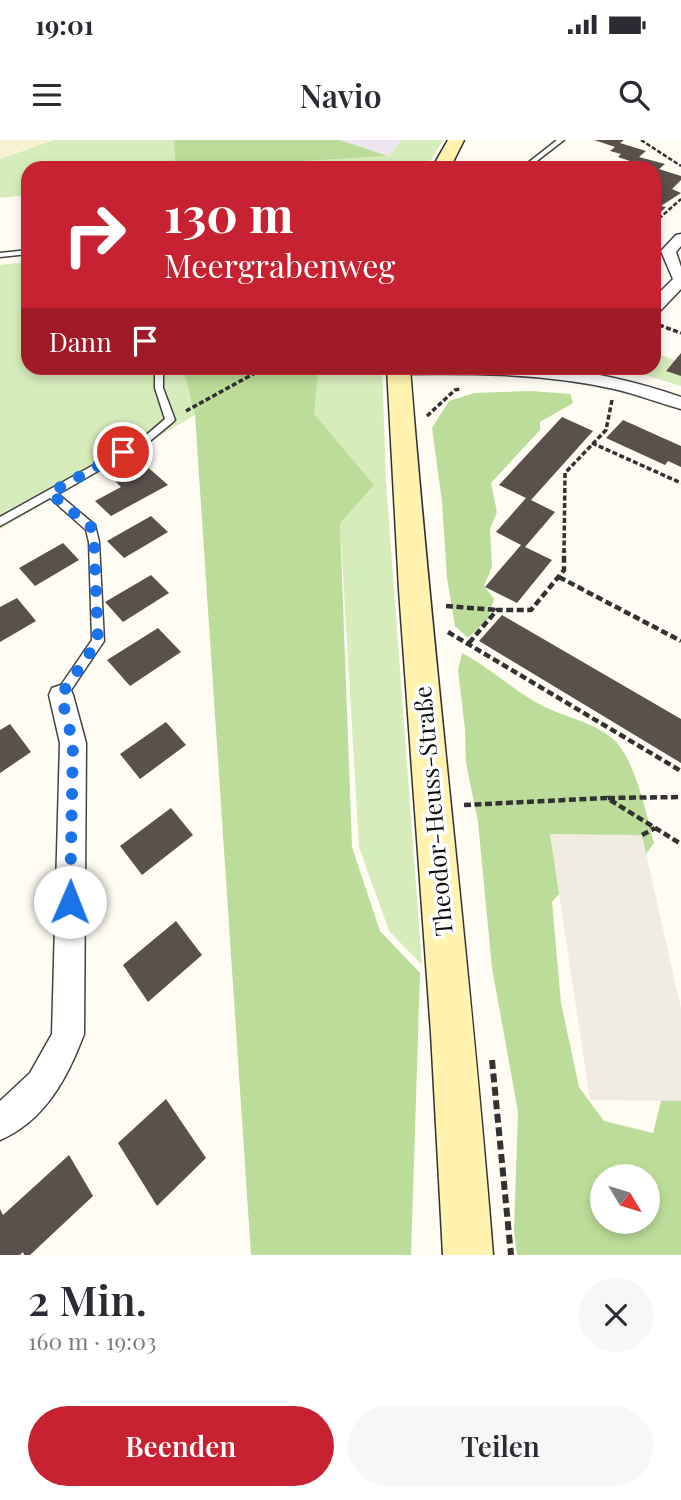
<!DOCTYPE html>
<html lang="de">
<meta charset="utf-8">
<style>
body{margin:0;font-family:"Playfair Display",serif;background:#f7f7f7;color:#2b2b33;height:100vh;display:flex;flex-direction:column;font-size:26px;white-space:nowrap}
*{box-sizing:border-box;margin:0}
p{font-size:23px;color:#7c7c81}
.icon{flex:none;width:38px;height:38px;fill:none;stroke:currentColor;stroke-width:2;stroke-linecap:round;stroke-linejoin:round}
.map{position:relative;height:1115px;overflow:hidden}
.details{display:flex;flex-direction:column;background:#fff;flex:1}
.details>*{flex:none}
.guide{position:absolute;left:21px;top:21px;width:640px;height:214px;border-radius:21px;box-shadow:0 4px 10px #0003;background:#c72231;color:#fff;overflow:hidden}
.needle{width:46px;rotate:128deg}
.tools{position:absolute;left:590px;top:1024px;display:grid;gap:14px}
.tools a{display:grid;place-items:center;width:70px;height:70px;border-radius:50%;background:#fff;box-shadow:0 4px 10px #0003;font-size:35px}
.pin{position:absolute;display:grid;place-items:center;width:60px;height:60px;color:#fff;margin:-30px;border:4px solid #fff;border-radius:50%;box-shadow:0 2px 7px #0007}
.me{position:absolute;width:77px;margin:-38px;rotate:1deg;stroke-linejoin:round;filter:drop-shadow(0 0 5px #0008)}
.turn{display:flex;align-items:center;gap:24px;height:147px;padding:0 28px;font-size:32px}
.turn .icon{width:91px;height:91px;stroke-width:2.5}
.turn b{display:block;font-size:49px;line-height:60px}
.then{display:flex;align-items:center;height:66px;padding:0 28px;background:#0003;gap:14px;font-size:26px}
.round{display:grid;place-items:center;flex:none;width:74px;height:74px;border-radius:37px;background:#f7f7f7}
.summary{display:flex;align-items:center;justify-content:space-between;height:119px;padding:0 28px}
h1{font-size:42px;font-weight:600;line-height:52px}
.primary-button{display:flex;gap:14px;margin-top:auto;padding:14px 28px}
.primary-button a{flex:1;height:80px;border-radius:42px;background:#c72231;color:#fff;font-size:28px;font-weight:600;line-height:80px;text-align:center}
.primary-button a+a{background:#f7f7f7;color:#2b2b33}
.status{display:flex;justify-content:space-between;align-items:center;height:49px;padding:0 35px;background:#fff;direction:ltr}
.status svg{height:19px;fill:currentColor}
header{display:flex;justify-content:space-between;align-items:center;height:91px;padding:0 28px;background:#fff;font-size:32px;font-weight:600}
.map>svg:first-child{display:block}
</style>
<div class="status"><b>19:01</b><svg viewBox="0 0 49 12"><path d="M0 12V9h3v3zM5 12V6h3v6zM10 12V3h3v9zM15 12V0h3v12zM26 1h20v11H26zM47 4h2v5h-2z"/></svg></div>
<header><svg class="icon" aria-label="menu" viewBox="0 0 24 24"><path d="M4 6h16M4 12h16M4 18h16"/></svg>Navio<svg class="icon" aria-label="search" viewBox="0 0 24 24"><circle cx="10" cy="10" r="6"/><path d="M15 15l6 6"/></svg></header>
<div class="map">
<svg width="681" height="1115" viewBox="0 0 681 1115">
<rect width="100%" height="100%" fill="#fffcf4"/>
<path fill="#ede5ef" d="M340 0H402L388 16Z"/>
<path fill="#f7f2d2" d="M0 0H54L0 19Z"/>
<path fill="#d6ecbb" d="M54 0H174L175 28H28V55L0 58V19Z
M402 0H443L426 28H238V25L388 16Z
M28 122V228H183L195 275 0 389V125Z
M655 213 675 220 666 231 681 236V246L621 228H654Z
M318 228H382L386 342 422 825 389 791 359 707 340 383 313 274Z"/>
<path fill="#bd9" fill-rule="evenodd" d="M174 0H340L388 16 238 25V28H175Z
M183 228H265L269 231 318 228 314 274 374 345 340 383 352 707 380 791 420 833 411 1115H251L195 275Z
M531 251 570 254 573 263 540 282V290L491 343 497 372 490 389 492 427 484 446 494 459 488 479 468 498 455 486 447 438 442 362 432 288 449 261 475 253Z
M462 513C490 528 512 549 539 564 563 577 591 581 612 598 634 615 647 676 654 703L633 732 573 738 552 762 561 863 579 947 604 981 653 993 665 946 681 918V1115H517L514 1090 518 972 492 828 478 682 466 623 465 589 458 530ZM602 1036H648V1082H602Z"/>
<path fill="#f1ece1" d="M550 694 642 695 681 869V961L590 960Z"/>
<path fill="#5a514c" d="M594 0H624L620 3 646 11 639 17 665 24 659 29 681 36V40L672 49 681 53 661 66 666 67 658 75 654 74V49L660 41 654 40V28L629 25 633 22 618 17 621 14 610 11 615 7Z
M681 213V236L666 231Z
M562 277 593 291 531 360 555 372 525 407 552 420 517 463 485 447 521 405 496 392 526 358 499 345Z
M623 280 681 306V327L668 321 665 325 606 298Z
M143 323 168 345 111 376 95 361 121 347 113 339Z
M151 376 168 392 124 418 107 401Z
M63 403 79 420 35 446 19 428Z
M151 435 169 453 123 482 105 462Z
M17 458 36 481 0 502V467Z
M502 475 681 579V623L479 501Z
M158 488 181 512 130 546 107 520Z
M166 582 186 605 140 639 120 614Z
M10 584 31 612 0 633V590Z
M171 668 193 695 142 735 120 706Z
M176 781 202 815 148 862 123 825Z
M166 959 206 1018 157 1066 118 1003Z
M69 1015 93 1056 30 1115H24L23 1112 20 1115H0V1069L3 1075Z"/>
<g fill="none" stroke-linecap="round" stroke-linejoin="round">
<defs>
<path id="lane" d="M557 0H564L533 24H529V22Z
M28 110V114L0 117V113Z
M155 228H163V248L175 280 173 282 150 301 58 354 95 385 99 402 104 501 65 559H57L55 555 57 551 92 500 89 402 86 390 50 358 0 386V377L144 297 165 279 155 248Z"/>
<path id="street" d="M681 94V106L676 112 681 127V149L660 171 654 173V158L673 139 661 111 676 95Z
M390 228C442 228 494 224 545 228 592 231 637 242 681 257V269C658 263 637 254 614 249 543 233 470 233 398 234L392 233Z
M61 545 70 548 73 555 86 603 84 894C68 937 45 981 0 1000V961L30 933 52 894 60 603 49 555 52 548Z"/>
<path id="secondary" d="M448 0H464L450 28H432Z
M387 228H410C433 524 470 819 493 1115H443L431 893 399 450Z"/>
</defs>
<use href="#lane" stroke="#434343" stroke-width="3"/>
<use href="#street" stroke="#434343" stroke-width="3"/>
<use href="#secondary" stroke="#323232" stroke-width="3"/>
<path stroke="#323232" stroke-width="2.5" stroke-dasharray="4.5 2" stroke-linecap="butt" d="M641 0 681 26
M654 83 681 59"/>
<path stroke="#323232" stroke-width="3.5" stroke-dasharray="5 2.5" stroke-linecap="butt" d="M659 185 681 193
M186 271 264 228
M427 276 455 250 460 249
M592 303 681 343
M564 413 565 333 606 290 612 260"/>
<path stroke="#323232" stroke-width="4.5" stroke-dasharray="7 3.5" stroke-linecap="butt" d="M559 437 681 501
M446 466 497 470
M448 492 681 631
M469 503 497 470H531L564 430V411
M608 658 681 657
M464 665 607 658 681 704
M642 695 655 688"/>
<path stroke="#323232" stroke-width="6" stroke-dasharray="9 4.5" stroke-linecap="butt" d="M492 920 511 1115"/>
<use href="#lane" fill="#fff" fill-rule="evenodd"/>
<use href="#street" fill="#fff" fill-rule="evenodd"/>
<use href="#secondary" fill="#fff3af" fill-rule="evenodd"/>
</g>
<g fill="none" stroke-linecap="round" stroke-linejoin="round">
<path stroke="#1a73e8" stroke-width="12" stroke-dasharray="0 21.6" d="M70 762 73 603 61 555 98 501 94 402 92 388 50 353 123 312"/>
</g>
<g text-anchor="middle" stroke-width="7" stroke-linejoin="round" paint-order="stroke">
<g font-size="24" fill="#101010" stroke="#fff">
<text transform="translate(434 671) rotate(-95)" y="8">Theodor-Heuss-Straße</text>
</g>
</g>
</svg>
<div class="tools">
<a><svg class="needle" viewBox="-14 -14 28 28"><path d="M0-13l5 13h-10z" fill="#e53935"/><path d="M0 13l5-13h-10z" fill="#7c7c81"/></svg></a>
</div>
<div class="pin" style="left:123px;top:312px;background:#d93025"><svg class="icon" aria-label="arrive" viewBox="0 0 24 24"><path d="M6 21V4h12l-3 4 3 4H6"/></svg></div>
<svg class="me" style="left:70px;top:762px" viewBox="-20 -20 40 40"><circle r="19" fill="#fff"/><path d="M0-13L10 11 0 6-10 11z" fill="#1a73e8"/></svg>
<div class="guide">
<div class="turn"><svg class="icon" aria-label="right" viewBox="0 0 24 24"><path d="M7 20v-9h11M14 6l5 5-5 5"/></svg><div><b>130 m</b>Meergrabenweg</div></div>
<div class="then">Dann<svg class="icon" aria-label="arrive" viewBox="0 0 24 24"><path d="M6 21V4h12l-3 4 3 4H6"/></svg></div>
</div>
</div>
<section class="details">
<div class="summary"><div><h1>2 Min.</h1><p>160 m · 19:03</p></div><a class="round"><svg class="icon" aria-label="close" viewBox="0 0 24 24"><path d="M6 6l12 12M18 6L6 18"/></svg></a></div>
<div class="primary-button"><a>Beenden</a><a>Teilen</a></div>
</section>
